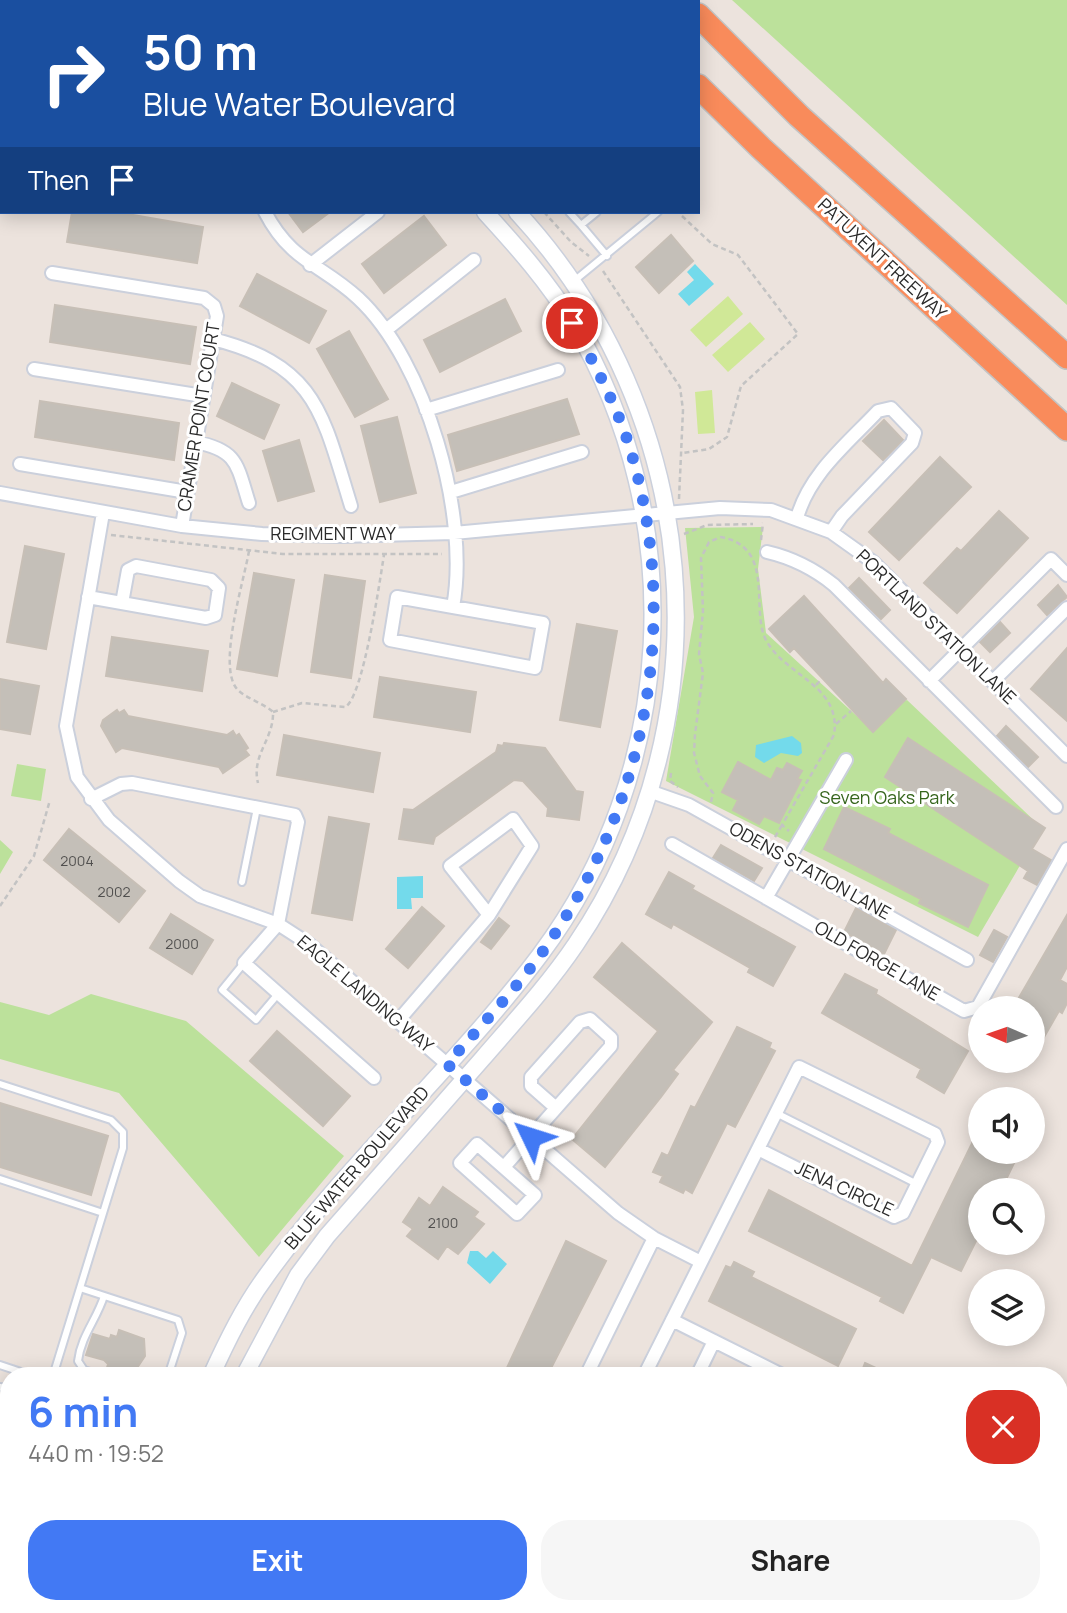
<!DOCTYPE html>
<meta charset="utf-8">
<style>
body{margin:0;font-family:Manrope,sans-serif;background:#f6f6f6;color:#222;height:100vh;display:flex;flex-direction:column;font-size:26px;white-space:nowrap}
*{box-sizing:border-box;margin:0}
p{font-size:23px;color:#767676}
.icon{flex:none;width:38px;height:38px;fill:none;stroke:currentColor;stroke-width:2;stroke-linecap:round;stroke-linejoin:round}
.map{position:relative;flex:1;overflow:hidden}
.side{position:absolute;left:0px;top:1367px;width:1068px;height:247px;display:flex;flex-direction:column;background:#fff;border-radius:28px 28px 0 0;box-shadow:0 4px 18px #0003}
.side>*{flex:none}
.banner{position:absolute;left:0px;top:0px;width:700px;height:214px;box-shadow:0 4px 18px #0003;background:#1a4fa0;color:#fff;overflow:hidden}
.needle{width:46px;rotate:272deg}
.buttons{position:absolute;left:968px;top:996px;display:grid;gap:14px}
.buttons a{display:grid;place-items:center;width:77px;height:77px;border-radius:50%;background:#fff;box-shadow:0 4px 18px #0003;font-size:35px}
.pin{position:absolute;display:grid;place-items:center;width:60px;height:60px;color:#fff;margin:-30px;border:4px solid #fff;border-radius:50%;box-shadow:0 2px 7px #0007}
.me{position:absolute;width:77px;margin:-38px;rotate:311deg;stroke-linejoin:round;filter:drop-shadow(0 0 5px #0008)}
.turn{display:flex;align-items:center;gap:24px;height:147px;padding:0 28px;font-size:32px}
.turn .icon{width:91px;height:91px;stroke-width:2.5}
.turn b{display:block;font-size:49px;line-height:60px}
.then{display:flex;align-items:center;height:66px;padding:0 28px;background:#0003;gap:14px;font-size:26px}
.round{display:grid;place-items:center;flex:none;width:74px;height:74px;border-radius:28px;background:#f6f6f6}
.overview{display:flex;align-items:center;justify-content:space-between;height:119px;padding:0 28px}
h1{font-size:42px;font-weight:700;line-height:52px;color:#4279f4}
.button{display:flex;gap:14px;margin-top:auto;padding:14px 28px}
.button a{flex:1;height:80px;border-radius:28px;background:#4279f4;color:#fff;font-size:28px;font-weight:700;line-height:80px;text-align:center}
.button a+a{background:#f6f6f6;color:#222}
.map>svg:first-child{display:block}
</style>
<div class="map">
<svg width="1067" height="1613" viewBox="0 0 1067 1613">
<rect width="100%" height="100%" fill="#ece3dd"/>
<path fill="#bce19b" d="M732 0H1067V305Z
M763 527 758 569 766 633 860 719 907 700 1042 828 978 937 666 781 694 617 685 528Z
M17 764 46 769 41 801 11 796Z
M0 840 13 852 0 874Z
M91 994 186 1021 344 1156 259 1257 119 1093 0 1059V1002L49 1015Z"/>
<path fill="#d0e897" d="M728 296 743 314 706 347 690 330Z
M750 322 765 339 728 372 712 355Z
M712 390 715 433 698 434 695 392Z"/>
<path fill="#73daeb" d="M695 264 714 284 689 306 678 294 694 280 687 272Z
M792 736 801 743 802 753 798 756 781 753 764 763 755 757 756 745Z
M423 876V898H411L412 909H397V877Z
M470 1251H478L486 1258 493 1251 507 1264 490 1284 467 1263Z"/>
<path fill="#c4bfb8" stroke="#c7bfb6" stroke-width="2" d="M72 212H116L203 227 197 263 67 242Z
M288 212H330L303 232Z
M424 216 446 245 384 293 362 264Z
M671 235 693 261 659 293 636 267Z
M257 274 326 311 309 343 240 306Z
M505 299 521 331 440 372 424 340Z
M55 305 196 327 190 364 50 342Z
M349 331 388 399 355 417 317 349Z
M232 383 279 405 264 439 217 416Z
M567 399 579 434 457 471 448 435Z
M40 401 179 423 174 460 35 437Z
M397 417 416 493 380 502 361 426Z
M884 420 903 440 883 460 863 441Z
M299 440 314 491 278 501 263 451Z
M940 457 971 487 899 560 869 532Z
M999 511 1028 538 957 613 924 583 957 548 961 551Z
M25 546 64 554 46 649 7 642Z
M254 573 294 580 277 676 237 669Z
M325 575 365 581 351 678 311 672Z
M859 578 890 610 881 619 849 588Z
M1058 585 1067 597 1047 615 1038 605Z
M804 596 883 683 886 679 906 699 873 732 794 648 790 652 769 629Z
M1000 622 1010 633 990 652 980 642Z
M577 624 617 631 600 727 560 720Z
M112 637 208 651 202 691 106 676Z
M1067 648V721L1031 689Z
M380 677 476 692 470 732 374 717Z
M0 679 39 686 30 734 0 729Z
M117 710 119 713 124 710 128 716 227 735 233 731 236 736 239 734 248 748 245 750 249 755 223 773 219 767 122 748 116 752 101 726 103 720Z
M1006 726 1038 757 1028 767 997 736Z
M284 735 380 753 373 792 277 775Z
M908 738 1045 828 1032 849 1051 860 1037 885 1024 878 1028 871 885 777Z
M504 743 545 748 576 791 583 792 579 820 547 816 548 808 523 781 514 780 435 837 433 844 399 839 404 809 413 810 496 752 498 745 503 746Z
M738 762 771 780 777 768 783 770 787 763 802 771 797 779 801 780 779 823 764 816 759 824 733 810 738 800 722 792Z
M844 807 890 829 888 833 988 885 968 927 919 903 921 899 824 849Z
M329 817 369 824 352 920 312 913Z
M69 829 145 891 119 922 44 860Z
M721 845 762 868 754 881 713 858Z
M669 872 694 886 692 889 795 947 773 986 748 972 750 968 673 924 671 928 646 914Z
M422 907 444 926 408 968 386 949Z
M856 908 896 930 884 954 844 932Z
M171 914 213 940 192 974 150 948Z
M1067 915V967L1060 980 1067 984V1003L1062 1013 1059 1011 1032 1058V1008H1013Z
M499 918 509 926 491 949 481 942Z
M994 930 1007 937 993 962 980 955Z
M622 943 712 1022 673 1070 678 1074 661 1097 605 1167 572 1139 658 1031 594 977Z
M845 974 877 990 876 994 968 1051 944 1093 917 1077 921 1069 822 1013Z
M737 1027 771 1043 769 1048 775 1051 735 1127 727 1123 692 1193 685 1189 683 1193 660 1182 663 1176 653 1172 662 1153 668 1156 691 1106 695 1108Z
M277 1031 350 1096 323 1126 250 1061Z
M0 1103 108 1136 91 1195 0 1167Z
M980 1127V1152H996L1015 1161 1001 1190H980V1233L961 1271 931 1257 903 1313 880 1301 882 1297 749 1231 769 1190 912 1266Z
M443 1187 478 1212 474 1217 484 1224 458 1254 447 1246 438 1259 407 1236 413 1229 403 1222 419 1198 430 1206Z
M566 1241 606 1261 547 1376H512L505 1372Z
M734 1262 754 1272 751 1277 856 1329 838 1366 709 1301 726 1266 731 1268Z
M119 1330 144 1339 145 1356 135 1371 107 1368 108 1364 104 1360 86 1355 93 1334 110 1339 111 1335 117 1337Z
M865 1363 893 1376H860Z"/>
<g fill="none" stroke-linecap="round" stroke-linejoin="round">
<defs>
<path id="service" d="M569 212 581 225 597 212
M581 225 607 256
M574 281 658 212
M242 882 257 808
M244 963 222 990 256 1020 278 994
M0 1084 111 1120 123 1132V1148L53 1376
M776 1113 917 1184
M0 1179 103 1213
M80 1288 178 1320 182 1333 168 1376
M0 1365 33 1376
M102 1376 84 1370 78 1361C81 1336 97 1319 104 1296
M0 1387 9 1389
M0 1548 9 1520
M337 1613V1605
M770 1613 771 1605"/>
<path id="minor" d="M416 0 419 2
M301 2 302 0
M265 212C291 262 321 264 358 298 426 361 470 516 453 607L397 597 390 640 535 668 543 623 453 607
M310 265 378 212
M52 273 204 298 214 306 217 316 182 526
M386 330 474 260
M213 339C317 366 322 412 351 506
M34 369 203 396
M426 410 558 370
M195 442C238 450 237 465 249 503
M20 464 187 492
M451 492 582 452
M0 493 182 526 262 534 342 536 454 533 720 508 771 510 831 532 873 562 1067 756
M103 513 66 726 77 777 109 820 179 881 200 896 278 924 309 944 618 1213 654 1238 701 1262
M797 518C809 474 847 444 878 411L891 408 915 433 912 443 842 516 831 532
M767 552C793 558 813 568 834 585L1056 807
M88 597 206 618 215 615 219 588 211 580 136 566 128 570 122 603
M929 681 1051 559 1067 575
M993 681 1067 608
M649 791 689 805 967 960
M91 799 121 784 132 783 295 815 298 822 278 924 244 963 374 1078
M672 844 964 1011 978 1007 1067 849
M766 898 846 760
M398 1021 489 915 532 846 513 819 450 866 489 915
M477 1144 535 1195 517 1214 460 1163Z
M504 1167 611 1046V1038L590 1019 580 1022 531 1077V1086L556 1108
M672 1320 784 1376
M586 1376 654 1238
M644 1376 799 1067 935 1134 938 1142 903 1213 894 1217 758 1149
M697 1376 714 1341
M1056 1613 1067 1593"/>
<path id="tertiary" d="M34 0 39 2
M108 0 113 2
M211 1376C227 1341 244 1306 267 1275 349 1161 456 1067 540 955 677 772 690 520 573 323 548 282 517 247 485 212
M244 1376 298 1275 327 1236C379 1176 431 1117 483 1058 515 1021 549 984 576 944 730 716 702 412 517 212
M161 1605V1613
M192 1613V1605"/>
<path id="motorway" d="M617 0 618 2
M685 0 686 2
M698 15 799 116 1067 357
M698 86 761 148 1067 429"/>
</defs>
<use href="#service" stroke="#cbd0dc" stroke-width="10"/>
<use href="#minor" stroke="#cbd0dc" stroke-width="16"/>
<use href="#tertiary" stroke="#cbd0dc" stroke-width="19"/>
<use href="#motorway" stroke="#c3c3c3" stroke-width="26"/>
<path stroke="#c3c3c3" stroke-width="2.5" stroke-dasharray="5 3.5" stroke-linecap="butt" d="M154 0 159 2
M544 212 571 242 589 256
M682 216 712 244 738 255 798 334 741 386 727 437 709 449 683 453
M603 271 680 387 683 410 679 499
M684 534 707 525 753 524
M111 535 283 554H442
M761 540 763 523
M249 551C244 581 217 666 237 689 245 698 263 703 273 712 274 739 251 755 258 783
M816 685 822 679
M273 712 302 703 345 707C363 699 380 579 384 555
M836 724 851 711
M671 773 670 781 678 787
M711 802 713 793 700 776 694 753 695 734 703 673 699 654 703 611 701 558 709 542 721 537C775 547 751 607 765 638 783 676 842 684 834 735L782 825 789 831
M775 837 782 825
M0 906 34 856 50 800"/>
<use href="#service" stroke="#fff" stroke-width="6"/>
<use href="#minor" stroke="#fff" stroke-width="12"/>
<use href="#tertiary" stroke="#fff" stroke-width="16"/>
<use href="#motorway" stroke="#f98b5b" stroke-width="23"/>
</g>
<g fill="none" stroke-linecap="round" stroke-linejoin="round">
<path stroke="#4279f4" stroke-width="12" stroke-dasharray="0 21.6" d="M531 1137 447 1064C485 1021 527 978 558 929 651 786 680 606 628 442 614 400 593 361 572 323"/>
</g>
<g text-anchor="middle" stroke-width="6" stroke-linejoin="round" paint-order="stroke">
<g font-size="14" fill="#504f4e">
<text x="77" y="866">2004</text>
<text x="114" y="897">2002</text>
<text x="182" y="949">2000</text>
<text x="443" y="1228">2100</text>
</g>
<g font-size="18" fill="#2a2a2a" stroke="#fff">
<text transform="translate(882 259) rotate(43)" y="6">PATUXENT FREEWAY</text>
<text transform="translate(199 417) rotate(-81)" y="6">CRAMER POINT COURT</text>
<text x="333" y="540">REGIMENT WAY</text>
<text transform="translate(936 627) rotate(44)" y="6">PORTLAND STATION LANE</text>
<text transform="translate(810 871) rotate(29)" y="6">ODENS STATION LANE</text>
<text transform="translate(877 961) rotate(30)" y="6">OLD FORGE LANE</text>
<text transform="translate(365 994) rotate(40)" y="6">EAGLE LANDING WAY</text>
<text transform="translate(357 1168) rotate(-49)" y="6">BLUE WATER BOULEVARD</text>
<text transform="translate(844 1189) rotate(25)" y="6">JENA CIRCLE</text>
</g>
<g font-size="18" fill="#35651c" stroke="#fff">
<text x="887" y="804">Seven Oaks Park</text>
</g>
</g>
</svg>
<div class="buttons">
<a><svg class="needle" viewBox="-14 -14 28 28"><path d="M0-13l5 13h-10z" fill="#e53935"/><path d="M0 13l5-13h-10z" fill="#767676"/></svg></a>
<a><svg class="icon" aria-label="sound" viewBox="0 0 24 24"><path d="M4 9h4l5-4v14l-5-4H4zM17 9q2 3 0 6"/></svg></a>
<a><svg class="icon" aria-label="search" viewBox="0 0 24 24"><circle cx="10" cy="10" r="6"/><path d="M15 15l6 6"/></svg></a>
<a><svg class="icon" aria-label="layers" viewBox="0 0 24 24"><path d="M12 4l9 5-9 5-9-5zM3 14l9 5 9-5"/></svg></a>
</div>
<div class="pin" style="left:572px;top:323px;background:#d93025"><svg class="icon" aria-label="arrive" viewBox="0 0 24 24"><path d="M6 21V4h12l-3 4 3 4H6"/></svg></div>
<svg class="me" style="left:531px;top:1137px" viewBox="-20 -20 40 40"><path d="M0-17L14 15 0 8-14 15z" fill="#4279f4" stroke="#fff" stroke-width="4"/></svg>
<div class="banner">
<div class="turn"><svg class="icon" aria-label="right" viewBox="0 0 24 24"><path d="M7 20v-9h11M14 6l5 5-5 5"/></svg><div><b>50 m</b>Blue Water Boulevard</div></div>
<div class="then">Then<svg class="icon" aria-label="arrive" viewBox="0 0 24 24"><path d="M6 21V4h12l-3 4 3 4H6"/></svg></div>
</div>
<section class="side">
<div class="overview"><div><h1>6 min</h1><p>440 m · 19:52</p></div><a class="round" style="background:#d93025;color:#fff"><svg class="icon" aria-label="close" viewBox="0 0 24 24"><path d="M6 6l12 12M18 6L6 18"/></svg></a></div>
<div class="button"><a>Exit</a><a>Share</a></div>
</section>
</div>
